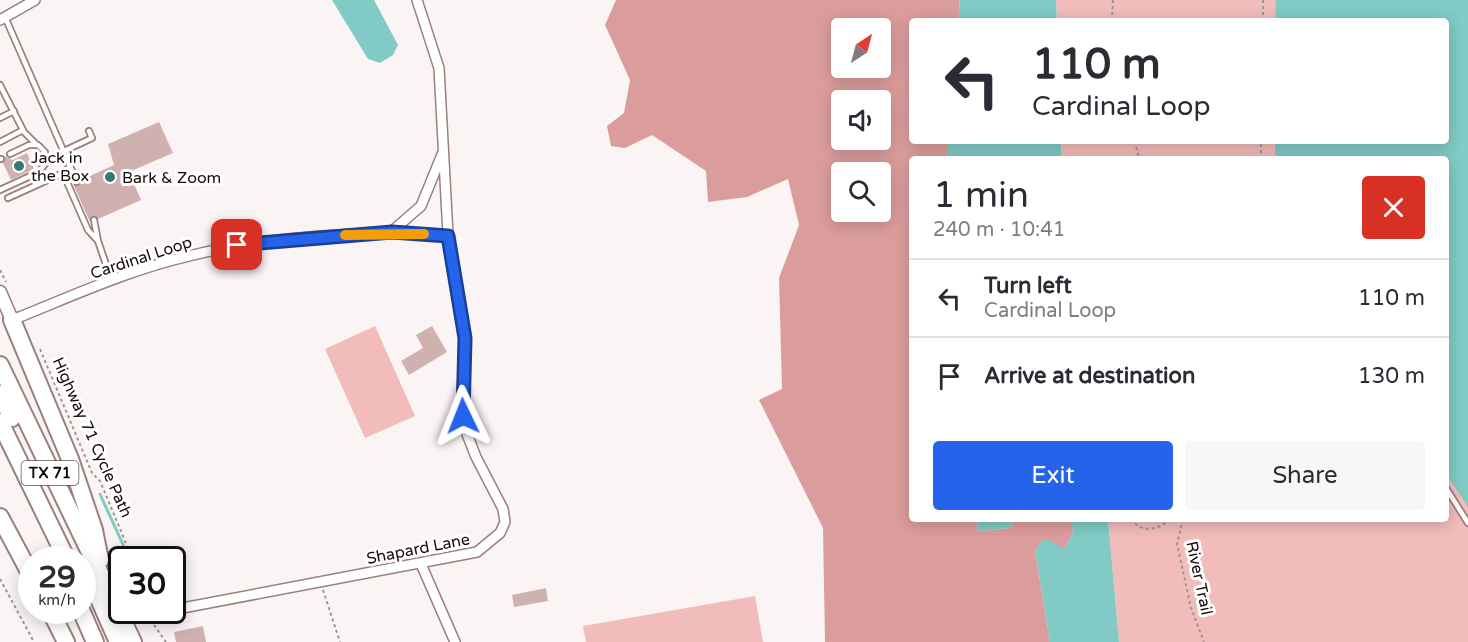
<!DOCTYPE html>
<meta charset="utf-8">
<style>
body{margin:0;font-family:"Varela Round",sans-serif;background:#f7f7f7;color:#2b2b33;height:100vh;display:flex;flex-direction:column;font-size:22px;white-space:nowrap}
*{box-sizing:border-box;margin:0}
p{font-size:20px;color:#7c7c81}
.icon{flex:none;width:33px;height:33px;fill:none;stroke:currentColor;stroke-width:2;stroke-linecap:round;stroke-linejoin:round}
.map{position:relative;flex:1;overflow:hidden}
.panel{position:absolute;left:909px;top:156px;width:540px;height:366px;display:flex;flex-direction:column;background:#fff;border-radius:6px;box-shadow:0 3px 15px #0003}
.panel>*{flex:none}
.guide{position:absolute;left:909px;top:18px;width:540px;height:126px;border-radius:6px;box-shadow:0 3px 15px #0003;background:#fff;color:#2b2b33;overflow:hidden}
.needle{width:39px;rotate:36deg}
.tools{position:absolute;left:831px;top:18px;display:grid;gap:12px}
.tools a{display:grid;place-items:center;width:60px;height:60px;border-radius:6px;background:#fff;box-shadow:0 3px 15px #0003;font-size:30px}
.speed{position:absolute;left:18px;top:546px;display:flex;gap:12px;font-size:30px;font-weight:700;text-align:center}
.speed>*{display:grid;place-content:center;width:78px;height:78px;border-radius:50%;background:#fff;box-shadow:0 3px 15px #0003;line-height:1}
.speed small{font-size:15px;font-weight:400}
.speed .limit{border:3px solid #111;border-radius:9px;background:#fff;color:#111}
.pin{position:absolute;display:grid;place-items:center;width:51px;height:51px;color:#fff;margin:-26px;border-radius:12px;box-shadow:0 3px 9px #0006}
.me{position:absolute;width:66px;margin:-33px;rotate:358deg;stroke-linejoin:round;filter:drop-shadow(0 0 4px #0008)}
.turn{display:flex;align-items:center;gap:21px;height:126px;padding:0 24px;font-size:27px}
.turn .icon{width:78px;height:78px;stroke-width:2.5}
.turn b{display:block;font-size:42px;line-height:51px}
.round{display:grid;place-items:center;flex:none;width:63px;height:63px;border-radius:6px;background:#f7f7f7}
.headline{display:flex;align-items:center;justify-content:space-between;height:102px;padding:0 24px}
h1{font-size:36px;font-weight:600;line-height:45px}
.cta{display:flex;gap:12px;margin-top:auto;padding:12px 24px}
.cta a{flex:1;height:69px;border-radius:6px;background:#2563eb;color:#fff;font-size:24px;font-weight:600;line-height:69px;text-align:center}
.cta a+a{background:#f7f7f7;color:#2b2b33}
ul{padding:0;list-style:none}
li{display:flex;align-items:center;gap:18px;height:78px;padding:0 24px;border-top:2px solid #e1e1e2}
li div{flex:1}
li b{display:block;font-size:22px}
li em{font-style:normal}
.map>svg:first-child{display:block}
</style>
<div class="map">
<svg width="1468" height="642" viewBox="0 0 1468 642">
<rect width="100%" height="100%" fill="#fbf4f4"/>
<path fill="#f1bcba" d="M1056 0H1468V642H1119L1108 519H1446V159H1061V141H1446V21H1057Z
M375 326 415 416 365 438 325 349Z
M755 596 763 642H586L583 626Z"/>
<path fill="#db9d9c" fill-rule="evenodd" d="M616 0H960L958 21H912V141H948V159H912V519H976L978 531 1010 528 1014 519H1071L1073 531 1065 549 1035 550 1050 642H825L823 528 759 400 782 389 779 278 799 225 788 179 747 197 708 202 706 171 652 135 625 148 611 146 607 126 624 113 630 80 605 25ZM842 28H880V68H842ZM842 100H880V140H842ZM842 172H880V212H842Z"/>
<path fill="#81cac5" d="M332 0H374L398 45 393 55 380 63 368 59Z
M960 0H1056L1057 21H958Z
M1276 0H1468V507L1446 473V159H1275V141H1446V21H1275Z
M948 141H1061V159H948Z
M976 519H1014L1010 528 978 531Z
M1071 519H1108L1119 642H1050L1035 550 1044 538 1065 549 1073 531Z"/>
<g fill="none" stroke-linecap="round" stroke-linejoin="round">
<path stroke="#81cac5" stroke-width="3" d="M100 494 130 560"/>
</g>
<path fill="#cfb1af" d="M159 122 173 153 129 172 141 200 98 219 93 216 90 222 73 184 79 186 81 180 114 165 108 144Z
M27 153 34 169 11 180 3 163 4 156 13 160Z
M432 326 447 352 409 375 401 361 423 348 416 335Z
M546 588 548 601 514 607 512 595Z
M203 626 206 642H176L174 632Z"/>
<g fill="none" stroke-linecap="round" stroke-linejoin="round">
<defs>
<path id="service" d="M5 17 70 166 63 173 8 198
M0 85 23 130 0 142
M0 118 14 111
M23 131 36 144
M64 151 92 138 89 131
M0 159H1
M70 166 77 182
M63 173 88 230 98 241 111 279
M0 190 39 172 45 164V152L38 145H29L10 154
M94 220 98 241
M1446 488 1468 523"/>
<path id="minor" d="M0 20 35 0
M391 232 421 206 443 152
M12 320C70 297 128 270 189 256 273 235 362 231 448 235
M421 564 455 642
M172 610 477 552 500 533 505 522 503 509 476 457 465 429 462 402 465 337 448 235 439 68 417 0
M122 620 172 610"/>
<path id="tertiary" d="M0 292 12 320"/>
<path id="trunk" d="M12 320 70 459 94 530 100 560
M0 365 133 642
M0 394 12 418
M0 422 67 560
M0 517 32 577
M88 574 118 642
M50 610 66 642
M81 610 95 642"/>
</defs>
<use href="#service" stroke="#9b7f7e" stroke-width="8"/>
<use href="#minor" stroke="#9b7f7e" stroke-width="12"/>
<use href="#tertiary" stroke="#9b7f7e" stroke-width="15"/>
<use href="#trunk" stroke="#9b7f7e" stroke-width="20"/>
<path stroke="#9e9696" stroke-width="2" stroke-dasharray="3 3" stroke-linecap="butt" d="M1112 21 1113 0
M1263 21V0
M1135 141 1139 159
M1261 159V141
M0 270 6 282
M40 349 92 473 100 481 133 560
M1131 519C1142 534 1159 530 1170 519
M1183 519 1177 544 1191 608 1204 642
M0 579 34 642
M323 590 340 642
M154 625 166 642"/>
<use href="#service" stroke="#fff" stroke-width="4.5"/>
<use href="#minor" stroke="#fff" stroke-width="9"/>
<use href="#tertiary" stroke="#fff" stroke-width="12"/>
<use href="#trunk" stroke="#fff" stroke-width="16"/>
</g>
<g fill="none" stroke-linecap="round" stroke-linejoin="round">
<defs>
<path id="route" d="M237 245 392 232 448 236 465 338 463 416"/>
</defs>
<use href="#route" stroke="#184099" stroke-width="15"/>
<use href="#route" stroke="#2563eb" stroke-width="10"/>
<path stroke="#f59e0b" stroke-width="10" d="M345 235 424 234"/>
</g>
<g fill="#327a76" stroke="#fff" stroke-width="2">
<circle cx="19" cy="166" r="6"/>
<circle cx="110" cy="177" r="6"/>
</g>
<g text-anchor="middle" stroke-width="6" stroke-linejoin="round" paint-order="stroke">
<rect fill="#fff" stroke="#5a5453" stroke-width="1.5" x="21.5" y="461" width="57" height="24" rx="4.5"/>
<g font-size="15" font-weight="bold" fill="#140a09">
<text x="50" y="478">TX 71</text>
</g>
<g font-size="16" fill="#140a09" stroke="#fff" text-anchor="start">
<text x="31" y="163">Jack in<tspan x="31" dy="18">the Box</tspan></text>
<text x="122" y="183">Bark &amp; Zoom</text>
</g>
<g font-size="16" fill="#140a09" stroke="#fff">
<text transform="translate(141 257) rotate(-18)" y="6">Cardinal Loop</text>
<text transform="translate(93 437) rotate(66)" y="6">Highway 71 Cycle Path</text>
<text transform="translate(418 548) rotate(-11)" y="6">Shapard Lane</text>
<text transform="translate(1200 578) rotate(78)" y="6">River Trail</text>
</g>
</g>
</svg>
<div class="tools">
<a><svg class="needle" viewBox="-14 -14 28 28"><path d="M0-13l5 13h-10z" fill="#e53935"/><path d="M0 13l5-13h-10z" fill="#7c7c81"/></svg></a>
<a><svg class="icon" aria-label="sound" viewBox="0 0 24 24"><path d="M4 9h4l5-4v14l-5-4H4zM17 9q2 3 0 6"/></svg></a>
<a><svg class="icon" aria-label="search" viewBox="0 0 24 24"><circle cx="10" cy="10" r="6"/><path d="M15 15l6 6"/></svg></a>
</div>
<div class="speed"><div>29<small>km/h</small></div><div class="limit">30</div></div>
<div class="pin" style="left:237px;top:245px;background:#d93025"><svg class="icon" aria-label="arrive" viewBox="0 0 24 24"><path d="M6 21V4h12l-3 4 3 4H6"/></svg></div>
<svg class="me" style="left:463px;top:416px" viewBox="-20 -20 40 40"><path d="M0-17L14 15 0 8-14 15z" fill="#2563eb" stroke="#fff" stroke-width="4"/></svg>
<div class="guide">
<div class="turn"><svg class="icon" aria-label="left" viewBox="0 0 24 24"><path d="M17 20v-9H6M10 6l-5 5 5 5"/></svg><div><b>110 m</b>Cardinal Loop</div></div>
</div>
<section class="panel">
<div class="headline"><div><h1>1 min</h1><p>240 m · 10:41</p></div><a class="round" style="background:#d93025;color:#fff"><svg class="icon" aria-label="close" viewBox="0 0 24 24"><path d="M6 6l12 12M18 6L6 18"/></svg></a></div>
<ul>
<li><svg class="icon" aria-label="left" viewBox="0 0 24 24"><path d="M17 20v-9H6M10 6l-5 5 5 5"/></svg><div><b>Turn left</b><p>Cardinal Loop</p></div><em>110 m</em></li>
<li><svg class="icon" aria-label="arrive" viewBox="0 0 24 24"><path d="M6 21V4h12l-3 4 3 4H6"/></svg><div><b>Arrive at destination</b></div><em>130 m</em></li>
</ul>
<div class="cta"><a>Exit</a><a>Share</a></div>
</section>
</div>
